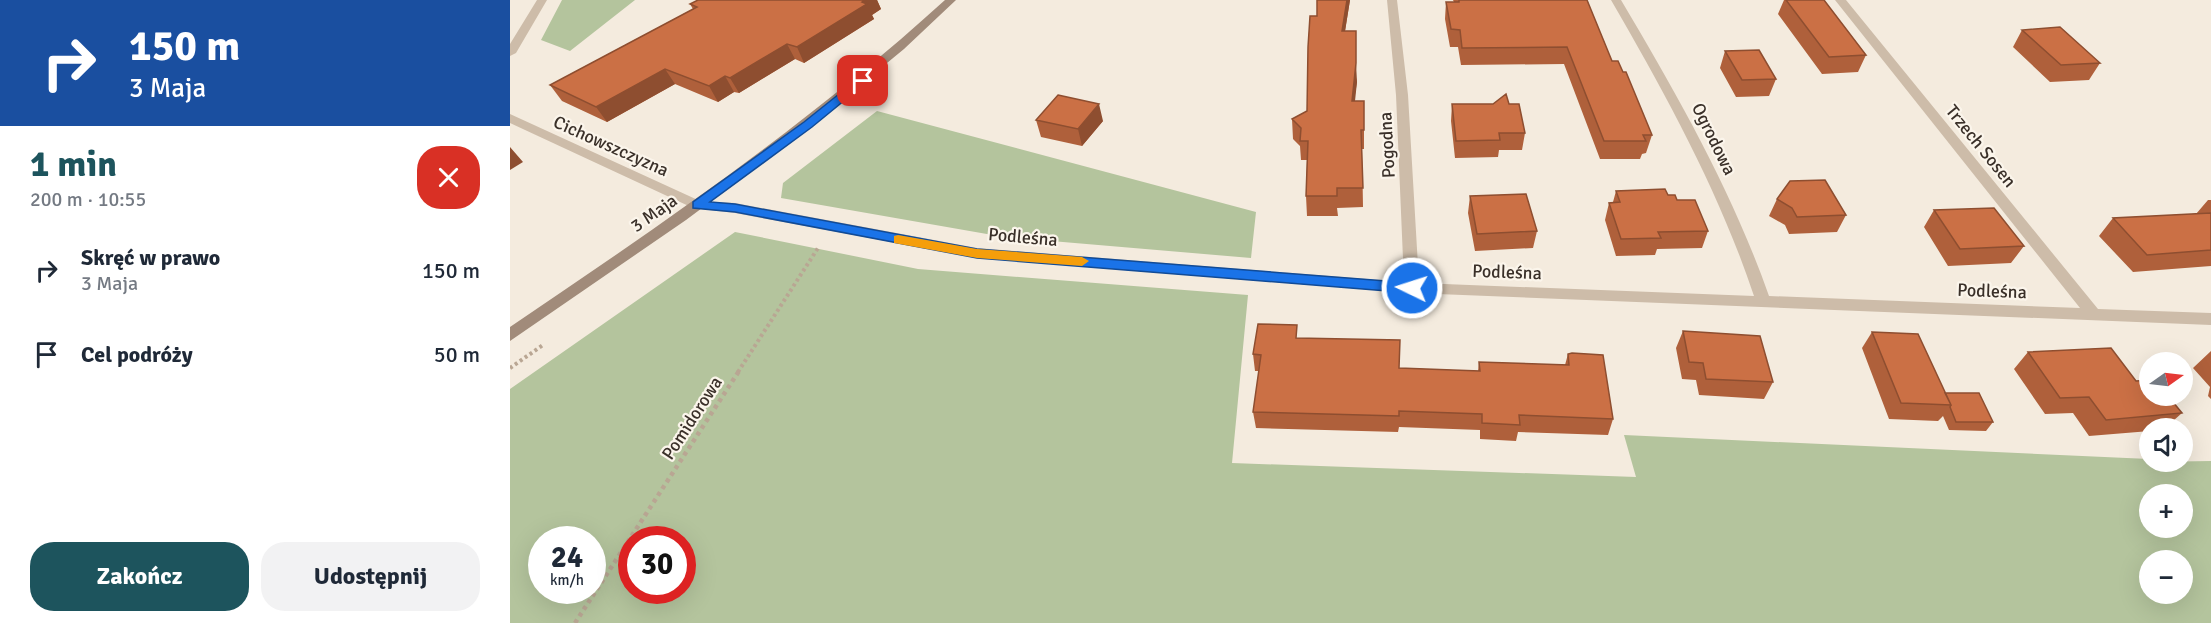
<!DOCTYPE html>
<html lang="pl">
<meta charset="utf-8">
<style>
body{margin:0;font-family:Signika,sans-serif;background:#f2f2f3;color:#1f2937;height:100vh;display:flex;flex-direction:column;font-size:22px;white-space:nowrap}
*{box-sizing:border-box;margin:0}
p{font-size:20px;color:#747a83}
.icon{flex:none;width:33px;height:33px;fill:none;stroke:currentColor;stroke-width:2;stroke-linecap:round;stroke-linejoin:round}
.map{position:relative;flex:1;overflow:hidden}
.details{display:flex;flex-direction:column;background:#fff;width:510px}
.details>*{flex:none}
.top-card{background:#1a4fa0;color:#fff;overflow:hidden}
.needle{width:39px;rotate:76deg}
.tools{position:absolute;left:1629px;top:352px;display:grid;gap:12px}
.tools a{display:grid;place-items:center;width:54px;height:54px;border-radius:50%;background:#fff;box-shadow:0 6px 24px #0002;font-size:30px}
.speed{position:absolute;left:18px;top:526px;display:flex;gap:12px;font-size:30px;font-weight:700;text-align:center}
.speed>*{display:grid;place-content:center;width:78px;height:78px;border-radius:50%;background:#fff;box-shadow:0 6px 24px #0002;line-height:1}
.speed small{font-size:15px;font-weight:400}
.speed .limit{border:9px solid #d22;background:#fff;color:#111}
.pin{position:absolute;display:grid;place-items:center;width:51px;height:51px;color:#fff;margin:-26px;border-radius:12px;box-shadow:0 3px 9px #0006}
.me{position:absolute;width:66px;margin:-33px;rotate:274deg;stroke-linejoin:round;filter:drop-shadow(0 0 4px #0008)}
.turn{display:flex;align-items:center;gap:21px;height:126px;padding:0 30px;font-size:27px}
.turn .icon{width:78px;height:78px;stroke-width:2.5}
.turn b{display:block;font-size:42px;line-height:51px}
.round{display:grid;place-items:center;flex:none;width:63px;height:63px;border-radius:24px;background:#f2f2f3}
.headline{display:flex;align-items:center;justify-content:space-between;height:102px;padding:0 30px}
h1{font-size:36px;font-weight:700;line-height:45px;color:#1d545d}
.button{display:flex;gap:12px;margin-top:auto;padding:12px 30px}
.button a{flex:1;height:69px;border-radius:24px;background:#1d545d;color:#fff;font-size:24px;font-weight:700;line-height:69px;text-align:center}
.button a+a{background:#f2f2f3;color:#1f2937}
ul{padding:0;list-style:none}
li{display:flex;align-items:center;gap:18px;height:84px;padding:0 30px}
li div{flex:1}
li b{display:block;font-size:22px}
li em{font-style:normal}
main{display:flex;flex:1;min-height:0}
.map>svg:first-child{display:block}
</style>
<main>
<section class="details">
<div class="top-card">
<div class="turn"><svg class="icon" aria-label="right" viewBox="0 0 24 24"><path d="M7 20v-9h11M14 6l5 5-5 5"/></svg><div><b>150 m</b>3 Maja</div></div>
</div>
<div class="headline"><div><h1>1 min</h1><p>200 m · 10:55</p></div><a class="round" style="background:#d93025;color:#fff"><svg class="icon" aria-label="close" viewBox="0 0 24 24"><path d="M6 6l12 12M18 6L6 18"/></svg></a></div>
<ul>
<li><svg class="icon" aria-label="right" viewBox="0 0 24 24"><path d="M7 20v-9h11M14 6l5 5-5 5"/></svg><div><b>Skręć w prawo</b><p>3 Maja</p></div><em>150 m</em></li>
<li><svg class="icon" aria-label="arrive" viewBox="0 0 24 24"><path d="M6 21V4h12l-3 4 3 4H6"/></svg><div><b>Cel podróży</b></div><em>50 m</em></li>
</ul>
<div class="button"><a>Zakończ</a><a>Udostępnij</a></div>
</section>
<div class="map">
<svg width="1701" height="623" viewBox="0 0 1701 623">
<rect width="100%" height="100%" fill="#f4ebde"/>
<path fill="#b4c49d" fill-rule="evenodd" d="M52 0H125L60 51 31 40Z
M367 111 746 212 741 258 494 237 271 198 273 183Z
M225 232 408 269 738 295 722 463 1126 477 1114 435 1639 459 1640 462 1701 461V623H0V389ZM1640 495H1672V528H1640ZM32 540H82V591H32ZM122 540H172V591H122ZM1640 561H1672V594H1640Z"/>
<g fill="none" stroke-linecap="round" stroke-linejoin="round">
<path stroke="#b9a693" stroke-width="4" stroke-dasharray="3 3" stroke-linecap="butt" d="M0 368 33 345
M228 372 308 248"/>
<path stroke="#b9a693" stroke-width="4.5" stroke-dasharray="4 4" stroke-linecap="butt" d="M65 623 229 371"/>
<path fill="#cdbca9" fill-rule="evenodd" d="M27 0H37L6 53 0 56V44Z
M877 0H887L898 95 909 283 1244 296C1209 191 1156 95 1101 0H1111C1168 96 1222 191 1259 296L1570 308 1325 0H1336L1588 309 1701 313V325L902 293 467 258 225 213 183 208 0 123V114L190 201 225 203 467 248 894 282 886 95Z"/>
<path fill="#a18b7a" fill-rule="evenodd" d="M435 0H446L394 49 287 137 176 220 0 341V327C151 225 300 123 435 0Z"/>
</g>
<path fill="#af603b" d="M188 0H367L371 9 362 15 364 19 294 63 285 59 229 93 224 92 208 102 165 84 97 122 52 101 40 85 183 9 180 4Z
M807 0H840L835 31 847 82 844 101H854V149H852L853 207 827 208 828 216H797L796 196 797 160H791L790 146 783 139 782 119 797 111 807 16Z
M943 0H1077L1102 61 1142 135 1136 153 1132 154 1130 159H1090L1054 64 951 65 948 47H940L935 19 936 2H944Z
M1274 0H1314L1356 55 1348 72 1312 74 1268 14Z
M1512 30 1590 63 1579 80 1540 82 1503 47Z
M1215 51 1266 79 1259 96 1226 97 1210 68Z
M942 104H999L1015 133 1012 150H989L988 157 945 158 941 121Z
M526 120 593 121 572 146 531 137Z
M1106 191 1158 195 1167 200 1198 231 1192 248 1147 249 1145 255 1106 256 1095 220 1099 203 1103 202Z
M960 196 1027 231 1023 248 965 251 958 213Z
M1267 199 1336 215 1327 232 1279 234 1275 225 1259 216Z
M1698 200H1701V266L1623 272 1589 236 1603 218 1686 214Z
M1424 210 1514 246 1501 263 1438 266 1414 227Z
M1173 331 1263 382 1254 399 1189 395 1186 380 1172 379 1166 348Z
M1362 332 1435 393 1483 422 1476 431 1439 430 1433 416 1428 421 1379 419 1352 348Z
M788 338 889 368 968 371 969 362 1055 365 1058 354 1103 419 1098 435 1008 432 1006 441 970 439V430L889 427 888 432 746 428 743 412 749 371H745L743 354Z
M1701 351V399L1698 396 1700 387 1683 368Z
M1518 352 1626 381 1672 413 1654 429H1640V431L1579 436 1563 413 1535 414 1504 369Z"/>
<path fill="#8e4e30" d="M355 0H367L371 9 362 15 364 19 294 63 287 47Z
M837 0H840L832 50V31Z
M277 44 285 59 229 93 220 78Z
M846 63 847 82 843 120 842 101Z
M155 69 165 84 97 122 86 107Z
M215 76 224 92 208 102 199 86Z
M589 104 593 121 572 146 568 129Z
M0 147 13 162 0 170Z"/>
<path fill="#cb7045" stroke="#8e4e30" stroke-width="1.5" d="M188 0H355L352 2 357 4 287 47 277 44 220 78 215 76 199 86 155 69 86 107 40 85 187 7 180 4Z
M807 0H837L832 31H846V63L842 101H854V130H851L853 188H827V196H796L798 141H790L791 128 782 119 797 111 798 47 800 16H807Z
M949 0H1077L1102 61H1108L1113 72H1116L1142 135H1133L1136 141H1094L1057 47 952 48 950 30 941 29 936 2H949Z
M1276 0H1314L1356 55 1319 57Z
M1550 27 1590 63 1551 65 1512 30Z
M1249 50 1266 79 1232 80 1215 51Z
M996 94 999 104H1009L1015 133H989L990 140 946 141 942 104H983Z
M548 95 589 104 568 129 526 120Z
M1315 180 1336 215 1287 217 1282 208 1267 199 1280 181Z
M1155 189 1158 195H1165L1167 200H1185L1198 231 1148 232 1151 238 1111 239 1099 203 1110 202 1106 191Z
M1016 194 1027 231 967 234 960 196Z
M1484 208 1514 246 1450 249 1424 210Z
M1701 213V250L1637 255 1603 218Z
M748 324 787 325 786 338 890 340 889 368 970 371 969 362 1059 365 1058 354 1062 353 1093 355 1103 419 1009 415 1010 425 972 423V414L889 411V416L743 412 751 355 743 354Z
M1173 331 1250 336 1263 382 1196 379 1193 363 1179 362Z
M1362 332 1408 334 1441 405 1391 403Z
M1601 348 1626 381 1640 380V396H1658L1672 413 1596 420 1579 397 1550 398 1518 352Z
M1435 393H1469L1483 422H1446L1440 407 1441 405Z"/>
<path fill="#1a73e8" stroke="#114b97" stroke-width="1.5" d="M349 78 358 81 302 127 200 202 225 204 467 249 902 283 909 288 902 293 467 258 225 212 183 208V202L294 122Z"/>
<path fill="#f59e0b" d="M388 235 467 249 572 257 579 261 572 266 467 258 384 243V236Z"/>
<g text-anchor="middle" stroke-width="4.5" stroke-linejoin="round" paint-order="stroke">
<g font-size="18" fill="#3a3029" stroke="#fbf5eb">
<text transform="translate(1204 139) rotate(64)" y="6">Ogrodowa</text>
<text transform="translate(877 145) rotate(-93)" y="6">Pogodna</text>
<text transform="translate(101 146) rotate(24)" y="6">Cichowszczyzna</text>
<text transform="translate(1471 146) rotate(51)" y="6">Trzech Sosen</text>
<text transform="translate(144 213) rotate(-35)" y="6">3 Maja</text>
<text transform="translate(513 237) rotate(5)" y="6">Podleśna</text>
<text transform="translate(997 272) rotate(2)" y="6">Podleśna</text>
<text transform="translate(1482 291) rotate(2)" y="6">Podleśna</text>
<text transform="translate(182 418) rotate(-57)" y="6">Pomidorowa</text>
</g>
</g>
</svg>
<div class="tools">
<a><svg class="needle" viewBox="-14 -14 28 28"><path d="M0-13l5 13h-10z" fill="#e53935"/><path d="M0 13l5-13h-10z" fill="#747a83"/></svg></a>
<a><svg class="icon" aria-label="sound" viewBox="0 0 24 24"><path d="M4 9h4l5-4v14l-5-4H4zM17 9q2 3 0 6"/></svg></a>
<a>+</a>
<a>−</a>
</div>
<div class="speed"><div>24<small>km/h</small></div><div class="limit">30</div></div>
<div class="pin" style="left:353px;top:81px;background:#d93025"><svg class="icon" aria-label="arrive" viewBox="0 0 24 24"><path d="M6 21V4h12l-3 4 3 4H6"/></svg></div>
<svg class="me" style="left:902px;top:288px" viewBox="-20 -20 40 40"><circle r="17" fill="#1a73e8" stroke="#fff" stroke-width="3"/><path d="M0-11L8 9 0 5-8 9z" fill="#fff"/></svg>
</div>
</main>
